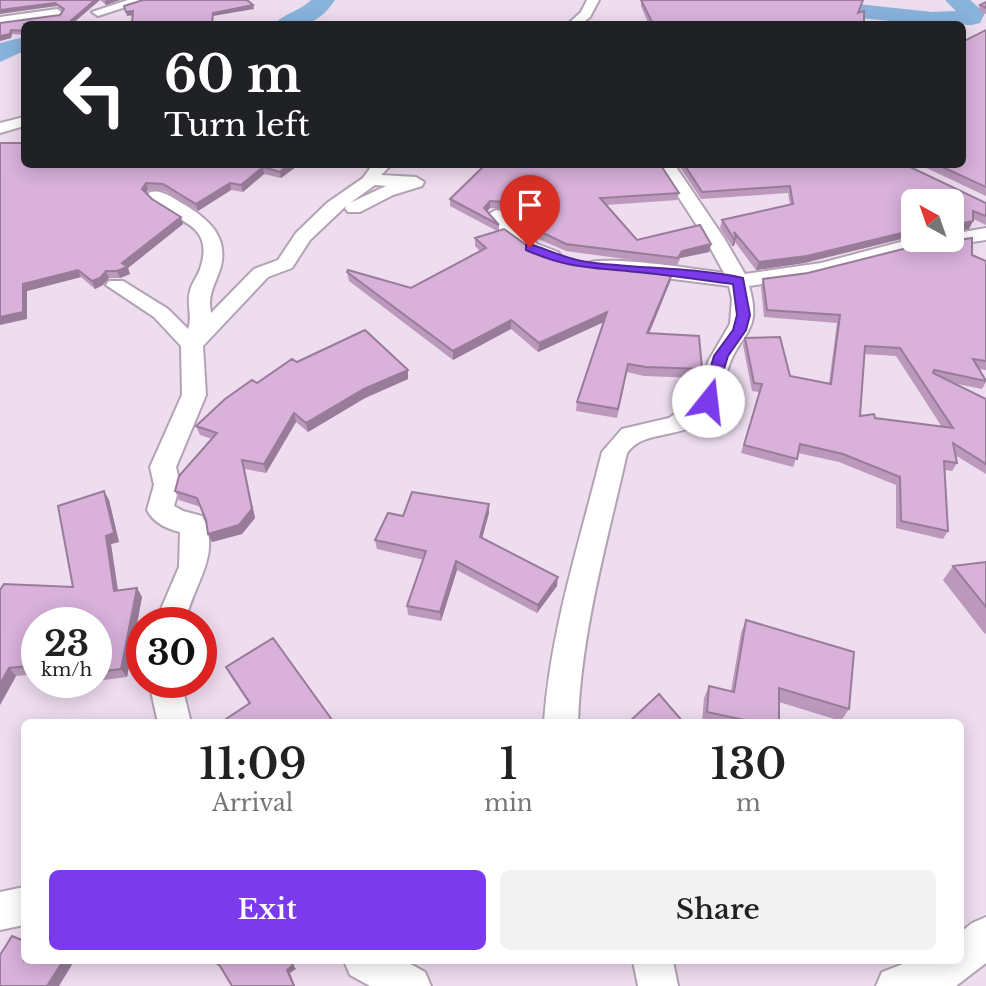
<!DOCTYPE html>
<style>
body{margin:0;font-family:"Libre Baskerville",serif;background:#f2f2f2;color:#222;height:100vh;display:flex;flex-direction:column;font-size:26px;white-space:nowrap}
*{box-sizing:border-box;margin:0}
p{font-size:23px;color:#767676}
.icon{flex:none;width:38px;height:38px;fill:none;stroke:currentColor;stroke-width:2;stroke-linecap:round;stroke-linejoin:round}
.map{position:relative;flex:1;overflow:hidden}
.panel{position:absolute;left:21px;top:719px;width:943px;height:245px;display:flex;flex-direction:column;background:#fff;border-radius:10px;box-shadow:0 4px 18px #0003}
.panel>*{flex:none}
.guide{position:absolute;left:21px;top:21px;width:945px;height:147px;border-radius:10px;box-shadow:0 4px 18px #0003;background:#202124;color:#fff;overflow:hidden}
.needle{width:46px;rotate:320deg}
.fabs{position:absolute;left:901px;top:189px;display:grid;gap:14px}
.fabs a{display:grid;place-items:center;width:63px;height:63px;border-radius:10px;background:#fff;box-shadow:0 4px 18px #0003;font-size:35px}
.speed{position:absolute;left:21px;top:607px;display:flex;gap:14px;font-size:35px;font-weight:700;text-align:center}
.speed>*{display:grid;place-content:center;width:91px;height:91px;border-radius:50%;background:#fff;box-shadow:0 4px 18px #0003;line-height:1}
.speed small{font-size:18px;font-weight:400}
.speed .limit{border:10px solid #d22;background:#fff;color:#111}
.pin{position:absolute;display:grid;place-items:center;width:60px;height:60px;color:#fff;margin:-72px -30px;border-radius:50% 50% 50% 0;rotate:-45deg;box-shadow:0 0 7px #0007}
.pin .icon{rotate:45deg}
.me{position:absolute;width:77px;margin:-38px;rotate:16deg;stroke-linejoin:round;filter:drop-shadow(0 0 5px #0008)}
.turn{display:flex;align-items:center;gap:24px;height:147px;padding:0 28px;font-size:32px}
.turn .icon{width:91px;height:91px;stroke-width:2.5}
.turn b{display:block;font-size:49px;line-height:60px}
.eta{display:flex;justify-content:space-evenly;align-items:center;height:119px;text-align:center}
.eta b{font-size:42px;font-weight:600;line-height:49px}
.button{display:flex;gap:14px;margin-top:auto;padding:14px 28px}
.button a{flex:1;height:80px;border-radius:10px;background:#7c3aed;color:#fff;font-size:28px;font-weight:600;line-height:80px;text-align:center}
.button a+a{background:#f2f2f2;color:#222}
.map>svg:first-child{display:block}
</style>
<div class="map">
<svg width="986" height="986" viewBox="0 0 986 986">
<rect width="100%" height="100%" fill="#eedcef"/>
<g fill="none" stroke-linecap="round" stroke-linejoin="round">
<path fill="#88b3db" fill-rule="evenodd" d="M311 0H335C318 25 304 27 275 24 281 15 300 11 311 0Z
M747 0H821L932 12 956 11 945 0H970L985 13 980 23 972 25 918 24 758 7 750 5Z
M24 37V51L0 62V43Z"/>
<defs>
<path id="street" d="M128 0H147L98 16 92 12Z
M587 0H599L590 17 581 24H568L581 12Z
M57 9 63 13 61 16 0 25V17Z
M24 117V126L0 133V123Z
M373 164H392L381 175 416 177 424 182 422 186 393 195 360 212H348L345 208 347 205 310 240 292 268 268 277 203 346 206 395 176 467 180 485 174 506 183 511 202 516C223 555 192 585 185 623H155L179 567 180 532C167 529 153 522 147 510L154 485 150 467 182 395 181 346 154 317 106 285 109 281H123L168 309 188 329C193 316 186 304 190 291 192 282 199 275 201 266 215 219 168 222 147 196L150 192C163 189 174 199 185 205 208 219 228 236 221 266 216 284 207 293 211 313L254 269 278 260 296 233 327 203 363 178ZM375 185 386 186 350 203Z
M657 164H674L724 238 745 274 821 263 908 240H952V234L986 228V240L909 251 822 275 749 286C752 296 754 306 753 317 751 332 739 343 733 356 721 381 722 408 695 425 673 438 643 431 627 453 607 542 581 632 578 723H544C550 631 580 541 602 452L622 429 669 418 694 400 709 360 730 324 732 299 729 286 634 274 591 272 581 266C592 252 702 270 724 273L705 238Z
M496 210 502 211 537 244 558 252 561 256 558 260C531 267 502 234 487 215Z
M149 682H181L191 723H158Z
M24 887V925L0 930V892Z
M986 917V963L956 986H876L882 972 911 961H961V932L972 923Z
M344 961H405L425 972 431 986H370L350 975Z
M633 961H673L678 986H638Z"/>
</defs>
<use href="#street" stroke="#b3a2b4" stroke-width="4"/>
<use href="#street" fill="#fff" fill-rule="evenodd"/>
</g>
<path fill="#bb98bc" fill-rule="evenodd" d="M0 0H120L106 5 100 0 72 24H24V35L12 34 11 38 0 41V23L60 15 63 11 57 6Z
M641 0 858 13 648 23 641 6Z
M986 2V14L978 11 980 5Z
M986 30V196L918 164H962Z
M24 164H300L281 178 264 174 243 192 231 190 198 211 165 191 148 190 146 193 152 199 181 217 183 224 128 268 130 274 120 278H109L103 285 95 289 81 277 27 291V319Z
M678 164H904L986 203V225L973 219 969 229 952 232V201H914V236L804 263 756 270 735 242 734 246H732L720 228 722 220 790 205 788 193 701 199Z
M679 193 677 200 606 205 637 240 711 244 709 252 680 258 677 266 566 251 536 238 504 209 490 208 487 211 499 225V230L525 244 562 259 672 274 670 282 649 333 702 369 699 378 644 376 627 372 617 418 576 411 577 402 604 322 538 352 511 329 453 360 349 281 347 272 411 288 480 251 475 246V238L497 231 450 206V199Z
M972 255 986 261V370L979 369 986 380V382L982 389 953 383 986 399V474L955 455 957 463 952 471 945 470 948 531 943 539 896 528V485L839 462 798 453 793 467 741 453 759 392 752 391 743 345 745 338 790 376 829 383 837 323 764 317 761 287 763 279ZM864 354 896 356 942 427 860 416Z
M297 362 408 370V379L365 398 308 432 296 422 266 473 245 469 255 518 242 534 212 542 208 534 206 520 201 507 179 500 175 491 212 439 200 435 196 426 257 383Z
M109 500 119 542 111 544 118 590 137 588 142 597 127 677 96 681V623H37V674L16 676 0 705V590L73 587Z
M489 513 482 538 557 586 537 613 457 570 441 621 408 615 407 606 424 560 377 549 375 540 403 516Z
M986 562V633L985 634 943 580 953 566Z
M746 620 849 709 841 721 779 702V723H702L704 698 709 686 731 691 741 633Z
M226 667 333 723 249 704 230 675Z
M65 682H85L67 685Z"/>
<path fill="#987c99" d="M95 0H100L72 24H67Z
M107 0H120L106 5 105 1Z
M55 3 57 6 0 14V10Z
M253 5 254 9 213 16V24H203L213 13Z
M133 11 134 15 127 16 126 12Z
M11 30 12 34 11 38 0 41V36Z
M289 164H300L281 178 280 172Z
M263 167 264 174 243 192 241 185Z
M146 183 148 190 144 196 142 189Z
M230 183 231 190 198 211 196 204Z
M490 201V208L484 215V208Z
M181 217 183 224 128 268 130 274 120 278 117 271 122 263Z
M973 221 969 229 952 232 955 225Z
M914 230 913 236 804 263 756 270 759 262Z
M736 238 734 246H732L734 239Z
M711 244 709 252 680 258 677 266 682 251Z
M78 270 81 277 27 291V319L0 325V317L23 284Z
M106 271 109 278 103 285 95 289 92 281Z
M672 274 670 282 646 341 647 333Z
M607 312 606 321 538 352 539 343Z
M511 320V329L453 360V351Z
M408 370V379L365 398 308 432 306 423 364 389Z
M294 413 296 422 266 473 264 464Z
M242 460 255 518 242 534 212 542 208 534Z
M104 491 109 500 119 542 111 544 119 599 114 591 106 536Z
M489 504V513L480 546V537Z
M456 561 457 570 441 621 440 612Z
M558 577 557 586 537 613 538 605Z
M137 588 142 597 127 677 121 669Z
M9 668 16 676 0 705V684Z
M63 961H69L73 963 59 986H47Z
M290 961 296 969 290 973 295 986H294L287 970Z"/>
<path fill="#d9b1db" stroke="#987c99" stroke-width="2" fill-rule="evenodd" d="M0 0H95L67 24H24V31L11 30 10 34 0 36V23L60 15 64 9 55 3 0 10Z
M143 0H247L253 5 213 13 212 24H132L133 11 126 12 124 6Z
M641 0H863L858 13 864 11V24H643L652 22Z
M986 2V8L980 5Z
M986 30V187L936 164H962V42Z
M0 143H24V164H289L280 172 263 167 241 185 230 183 196 204 163 184 146 183 142 189 152 199 181 217 122 263 127 267 117 271H106L100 278 92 281 78 270 23 284V312L0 317Z
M486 164H660L679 193 600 198 637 240 700 225 711 244 682 251 678 258 566 244 537 230 504 202 490 201 484 208 499 225 450 199Z
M684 164H904L986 203V216L973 211V221L955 225 952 230V201H914V230L807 256 759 262 734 232 736 238 734 239 722 220 793 204 790 186 702 192Z
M504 229 525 244 562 259 672 274 647 333 699 336 702 369 646 367 628 364 618 409 577 402 607 312 539 343 511 320 453 351 347 272 348 270 411 288 486 248 475 238Z
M972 238V255L986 261V361L973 359 986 381 934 370 933 373 986 399V464L953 443 957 463 944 461 948 531 901 521 900 477 843 454 800 444 797 459 744 445 762 384 754 383 745 338 780 337 790 376 831 384 840 315 767 310 763 279 808 273 911 247ZM865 346 900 348 953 428 875 418 874 414 860 416Z
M365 330 408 370 364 389 306 423 294 413 264 464 242 460 252 509 239 525 208 534 206 520 197 498 175 491 179 476 217 433 196 426 225 399 252 380 257 383 292 359 297 362Z
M104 491 114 533 106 536 114 591 137 588 121 669 96 672V623H37V665L9 668 0 684V590L4 584 73 587 58 506Z
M412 492 489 504 480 537 558 577 538 605 456 561 440 612 407 606 426 551 375 540 388 513 403 516Z
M986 562V607L953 566Z
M746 620 854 652 849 709 779 688V723H759L707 712 709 686 734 692Z
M273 638 332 720 329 723H220L250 703 226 667Z
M659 694 684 723H628Z
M12 936 24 941V961H63L47 986H0V955Z
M214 961H290L293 965 287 970 294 986H232L220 966Z"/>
<path fill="#7c3aed" stroke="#51269a" stroke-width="2" d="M530 244C549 250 566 259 587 262 638 269 692 267 743 278L750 315 746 330 728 356 713 404H703L701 401 714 356 733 330 737 315 733 284C701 280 669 275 636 272 591 267 569 269 526 250V245Z"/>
</svg>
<div class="fabs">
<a><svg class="needle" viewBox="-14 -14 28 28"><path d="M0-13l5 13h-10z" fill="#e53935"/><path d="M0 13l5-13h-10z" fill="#767676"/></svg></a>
</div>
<div class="speed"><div>23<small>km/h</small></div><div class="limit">30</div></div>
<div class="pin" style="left:530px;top:247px;background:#d93025"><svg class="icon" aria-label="arrive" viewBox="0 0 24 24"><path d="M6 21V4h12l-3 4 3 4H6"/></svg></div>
<svg class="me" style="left:708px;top:401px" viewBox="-20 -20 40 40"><circle r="19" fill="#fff"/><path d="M0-13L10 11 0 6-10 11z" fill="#7c3aed"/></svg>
<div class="guide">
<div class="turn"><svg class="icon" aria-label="left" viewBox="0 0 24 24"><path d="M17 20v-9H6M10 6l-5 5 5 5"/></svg><div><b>60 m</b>Turn left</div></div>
</div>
<section class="panel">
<div class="eta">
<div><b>11:09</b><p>Arrival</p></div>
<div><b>1</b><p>min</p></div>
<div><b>130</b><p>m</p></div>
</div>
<div class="button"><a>Exit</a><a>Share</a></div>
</section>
</div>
